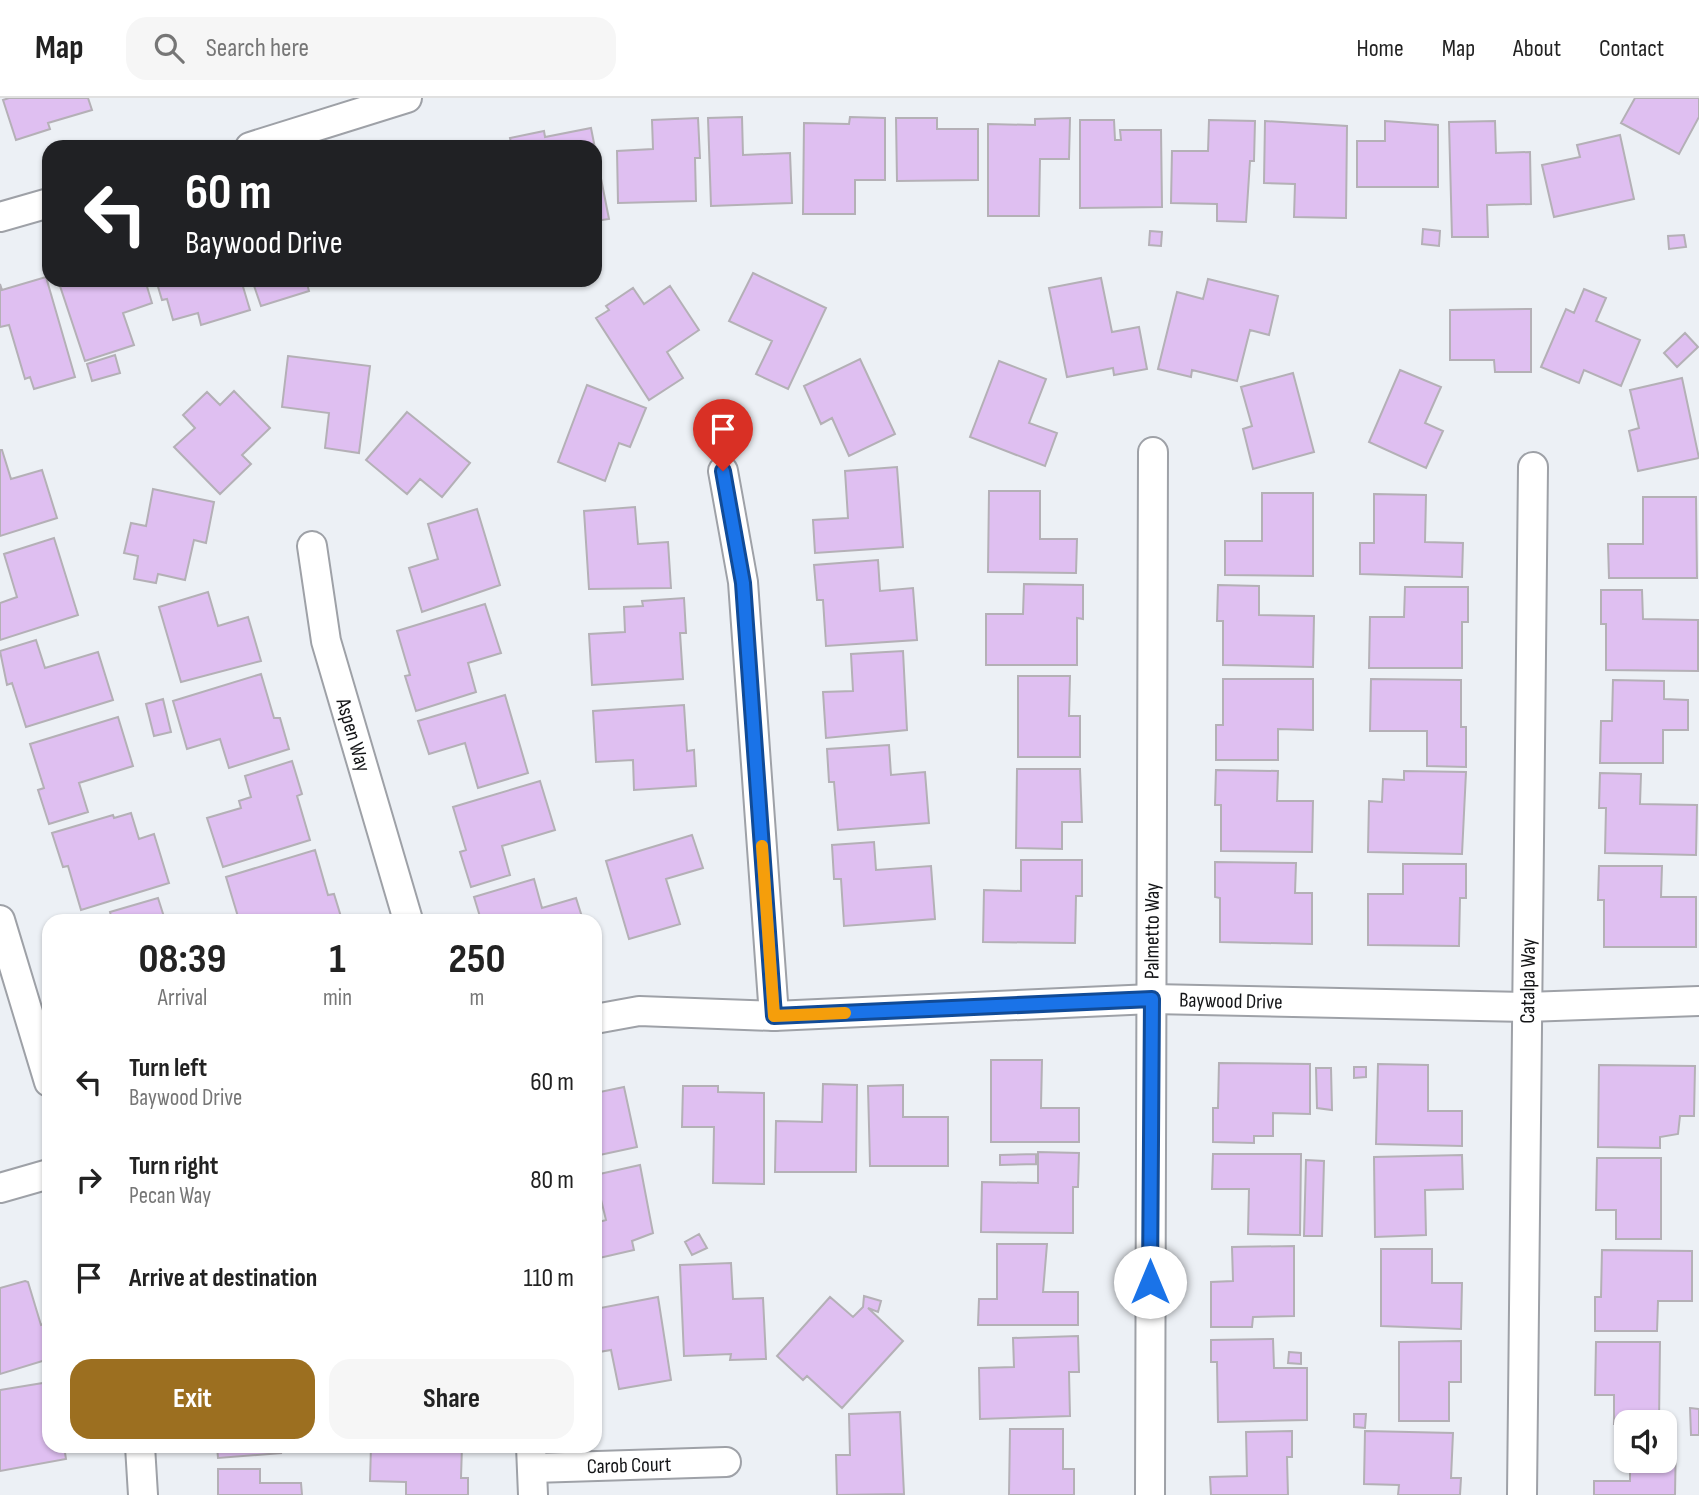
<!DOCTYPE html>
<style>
body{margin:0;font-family:"Sofia Sans Condensed",sans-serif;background:#f6f6f6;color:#222;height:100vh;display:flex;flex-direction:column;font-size:26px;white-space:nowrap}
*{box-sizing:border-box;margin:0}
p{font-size:23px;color:#767676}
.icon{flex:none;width:38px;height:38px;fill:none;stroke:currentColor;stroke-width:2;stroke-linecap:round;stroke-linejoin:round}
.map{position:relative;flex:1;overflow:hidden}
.panel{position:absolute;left:42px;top:816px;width:560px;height:539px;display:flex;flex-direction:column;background:#fff;border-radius:21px;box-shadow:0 2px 5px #0004}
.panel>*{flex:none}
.guide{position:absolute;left:42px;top:42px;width:560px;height:147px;border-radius:21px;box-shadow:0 2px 5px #0004;background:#202124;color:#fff;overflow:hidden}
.buttons{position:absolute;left:1614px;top:1312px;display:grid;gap:14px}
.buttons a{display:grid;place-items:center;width:63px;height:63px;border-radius:14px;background:#fff;box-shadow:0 2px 5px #0004;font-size:35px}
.pin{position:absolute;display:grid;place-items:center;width:60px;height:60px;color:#fff;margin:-72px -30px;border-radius:50% 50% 50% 0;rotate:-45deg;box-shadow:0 0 7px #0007}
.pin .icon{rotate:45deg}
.me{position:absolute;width:77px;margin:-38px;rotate:0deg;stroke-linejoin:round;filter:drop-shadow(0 0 5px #0008)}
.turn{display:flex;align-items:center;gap:24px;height:147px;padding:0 28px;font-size:32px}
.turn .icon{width:91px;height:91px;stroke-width:2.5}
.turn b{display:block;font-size:49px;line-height:60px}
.eta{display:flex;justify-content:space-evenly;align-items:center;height:119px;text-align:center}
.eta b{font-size:42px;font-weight:700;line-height:49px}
.primary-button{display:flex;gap:14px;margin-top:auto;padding:14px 28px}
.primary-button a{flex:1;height:80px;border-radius:21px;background:#9c6f20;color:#fff;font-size:28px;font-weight:700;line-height:80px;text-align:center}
.primary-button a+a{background:#f6f6f6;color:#222}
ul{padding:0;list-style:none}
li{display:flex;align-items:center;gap:21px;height:98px;padding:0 28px}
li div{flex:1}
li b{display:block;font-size:26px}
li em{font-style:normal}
header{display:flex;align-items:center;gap:42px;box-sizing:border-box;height:98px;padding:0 35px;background:#fff;border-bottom:2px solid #e0e0e0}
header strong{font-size:33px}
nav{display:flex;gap:38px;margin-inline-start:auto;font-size:24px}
.search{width:490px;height:63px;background:#f6f6f6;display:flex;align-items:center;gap:18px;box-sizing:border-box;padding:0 24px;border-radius:21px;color:#767676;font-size:26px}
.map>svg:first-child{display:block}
</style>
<header>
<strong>Map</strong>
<div class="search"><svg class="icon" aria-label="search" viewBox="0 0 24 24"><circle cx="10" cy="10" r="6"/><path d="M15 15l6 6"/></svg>Search here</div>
<nav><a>Home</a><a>Map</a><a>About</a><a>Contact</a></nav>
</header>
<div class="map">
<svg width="1699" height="1397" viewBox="0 0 1699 1397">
<rect width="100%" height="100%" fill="#ecf0f5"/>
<path fill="#dfbff1" stroke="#b4b0b6" stroke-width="2" d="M9 0H88L92 12 48 25 50 31 16 42 3 2Z
M1635 0H1699V19L1679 56 1621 25Z
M742 19 743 57 790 55 792 105 711 108 708 20Z
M850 19 885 20V82H855V116H803L804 25 849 26Z
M698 20 700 60H695L696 103 618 105 617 53 653 51 652 22Z
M896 20H937V31H978V82L897 83Z
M1070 20 1069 61H1040L1039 118H988V26L1035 27V21Z
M1080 22H1114L1115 42H1121L1120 32H1161L1162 109 1080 110Z
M1209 22 1255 23 1254 63H1250L1246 124 1217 123V106L1171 105 1172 53H1208Z
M1265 23 1347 28 1346 120 1294 119 1295 86 1264 85Z
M1385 23 1438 27V89H1357V43H1385Z
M1495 23 1496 55 1530 54 1531 106 1487 107 1488 139H1452L1449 24Z
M591 30 609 121 595 123V49H512L510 40 544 33 545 39Z
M1620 37 1634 101 1554 119 1542 67 1580 59 1577 47Z
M1423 131 1440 133 1439 148 1422 146Z
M1150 133 1162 134 1161 148 1149 147Z
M1684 137 1686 149 1669 151 1668 138Z
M753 175 826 210 788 291 756 276 772 243 729 223Z
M46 179 75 279 34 291 30 279 25 281 9 227 0 229V186L2 192Z
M1101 180 1112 234 1139 229 1147 271 1114 277 1113 270 1067 279 1049 190Z
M1208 181 1278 198 1269 237 1250 232 1237 283 1192 272 1191 279 1158 271 1177 194 1203 201Z
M58 182H145L152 205 123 215 134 247 85 263Z
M156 182H241L250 212 201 227 198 215 173 222 167 201 162 202Z
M252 182H306L309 193 261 208Z
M670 188 699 232 667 254 683 280 649 302 596 220 609 212 606 208 633 190 644 206Z
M1584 191 1606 200 1596 223 1640 242 1621 288 1584 272 1579 285 1541 269 1566 211 1574 215Z
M1531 211V274H1495L1494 262H1450V212Z
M1685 235 1698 249 1677 269 1664 255Z
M115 257 120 275 92 283 87 266Z
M288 258 370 268 359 355 325 350 329 315 282 309Z
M860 261 895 336 849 358 832 320 821 326 804 288Z
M999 263 1046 281 1029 325 1057 335 1045 368 970 339Z
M1400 272 1441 289 1425 325 1443 333 1426 370 1369 344Z
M1293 275 1314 354 1253 371 1243 331 1252 328 1241 289Z
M1682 280 1699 360 1638 373 1629 333 1639 330 1630 292Z
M587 287 646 310 630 349 619 345 605 383 558 364Z
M234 293 270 330 242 357 251 366 220 396 174 349 195 330 183 317 207 294 220 307Z
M407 314 470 365 442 399 420 381 407 396 366 362Z
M0 352H2L11 381 42 372 57 420 0 438Z
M897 369 903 449 815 455 813 422 848 420 845 373Z
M153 391 214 404 206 445 194 442 185 482 158 476 156 485 134 481 138 458 124 455 131 425 146 428Z
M989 393H1040V441H1077L1076 475 988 474Z
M1262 395H1313V478L1225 477V443H1262Z
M1374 396 1426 397 1425 444 1463 445 1462 479 1360 476V445H1374Z
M1643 399H1696L1697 480H1609L1608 446H1643Z
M635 409 638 446 668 444 671 490 589 491 584 413Z
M477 411 500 487 422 514 409 470 438 461 428 426Z
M54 440 78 517 0 542V505L17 499 4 456Z
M878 462 880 493 913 490 917 542 826 548 823 502H817L814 467Z
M1024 486 1083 487V521L1077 520V567H986V516H1023Z
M1218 487 1259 488V517L1314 518 1313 569 1223 567V523H1217Z
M1405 489H1468V524H1462V570H1369L1370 519H1404Z
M1601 492H1642L1643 521 1698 522V573L1606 572V526H1601Z
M208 494 218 528 248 519 261 563 181 584 159 509Z
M684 500 686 535H680L683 581 592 587 589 536 625 534 624 509 643 508 642 503Z
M485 506 501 555 468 565 476 594 416 613 405 578 410 577 397 533Z
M36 542 45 570 98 554 113 602 26 629 12 585 7 587 0 553Z
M903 553 907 632 826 640 823 594 853 593 851 556Z
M261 576 274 620H280L289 651 229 670 220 641 187 651 173 603Z
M1018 578H1070L1069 618H1080V659H1018Z
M1223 581H1313V632L1278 631V662H1216V627H1223Z
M1371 581 1461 582V629H1466V669L1427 668V633H1370Z
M1613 582 1664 583V601L1688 602V632H1663V665H1600L1601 623H1612Z
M505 597 528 675 478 690 465 645 429 656 418 623Z
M163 601 171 634 154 638 146 606Z
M684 607 687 653 694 652 696 688 634 692 633 662 596 664 593 613Z
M118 619 133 668 79 685 88 714 49 726 38 692 44 690 30 646Z
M889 647 891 677 925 674 929 725 838 732 834 684H829L827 651Z
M292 663 302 696 297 698 310 742 223 769 207 720 241 710 239 703 251 699 245 678Z
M1017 671H1080L1082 724H1062V751L1016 750Z
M1216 672 1278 673 1277 703H1313L1312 754 1221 753V707H1215Z
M1404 673 1466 674 1462 756 1368 754 1369 703 1382 704 1383 681 1404 682Z
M1600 675 1641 676 1640 706 1697 707 1696 757 1605 755 1606 710H1599Z
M540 683 555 732 502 748 510 777 471 789 460 754 466 752 453 709Z
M131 715 139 741 154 736 169 785 81 812 68 768 63 769 52 735 113 717 114 720Z
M692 737 703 770 666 781 680 826 629 841 606 763Z
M874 744 876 772 931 768 935 821 844 828 841 781H834L832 747Z
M315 752 328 797 334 796 342 822H276L274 818 259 822H239L226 779Z
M1021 762H1082V798H1076L1075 845 983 844 984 792 1021 793Z
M1215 764 1296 765 1295 795H1312V846L1220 844V800L1215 799Z
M1403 766H1466V800H1460L1459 848 1368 847V796H1403Z
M1599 768H1662L1661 799H1696V849H1604V802H1598Z
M534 781 542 810 576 800 583 822H481L474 799Z
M158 800 165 822H112L110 814Z
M991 962H1042L1041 1010H1079V1044H991Z
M1219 965 1310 966V1016L1273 1015V1038H1254V1045L1213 1044V1010H1218Z
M1378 966 1428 967V1013H1462V1048L1376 1046Z
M1599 967 1695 968 1694 1018H1680L1678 1036 1660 1039V1050L1598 1049Z
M1354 969H1366V979L1354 980Z
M1316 970H1331L1332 1012 1317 1010Z
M823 986 857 987 856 1074H775L776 1023 822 1024Z
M903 987V1019H948V1068H870L868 988Z
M683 988H718V994L764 995V1086L713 1085 714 1029H682Z
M624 989 637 1049 595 1058V995Z
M1038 1054 1079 1055 1078 1089H1073V1135L981 1134 982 1084 1038 1085Z
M1036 1056V1066L1000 1067V1057Z
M1213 1056H1301L1300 1137 1248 1136 1249 1091H1212Z
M1462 1057 1463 1091 1425 1092 1426 1137 1375 1139 1374 1059Z
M1597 1060H1661V1141H1616V1112H1596Z
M1306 1062 1324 1063 1322 1138H1304Z
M640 1067 653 1135 632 1143 634 1152 595 1161V1125L606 1122 595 1077Z
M699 1136 707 1150 692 1157 685 1144Z
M997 1146H1047L1043 1194H1078V1227H978L979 1201H997Z
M1294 1148V1218L1253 1219 1252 1229H1211V1184L1233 1183 1232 1149Z
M1381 1151H1432V1185H1462L1461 1231 1381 1228Z
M1602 1152 1692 1153V1203H1658L1657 1233H1595V1199H1601Z
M731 1165 733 1201 763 1200 766 1261 730 1262 731 1256 684 1258 680 1167Z
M25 1183 28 1184 41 1227 44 1226 49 1242V1261L0 1276V1190Z
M864 1198 881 1203 878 1214 868 1210 903 1243 842 1310 807 1278 803 1282 777 1258 830 1199 853 1219 863 1209Z
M658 1199 671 1282 619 1291 611 1252 599 1254 595 1211Z
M1078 1238 1079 1274H1069L1070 1318 980 1321 979 1270 1014 1269 1013 1240Z
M1273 1241 1274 1270H1307V1322L1218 1324 1217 1264H1211V1242Z
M1461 1243V1284H1449V1323H1399V1244Z
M1596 1244H1660L1659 1325 1614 1326V1297H1595Z
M1289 1254 1301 1255V1266L1288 1265Z
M49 1284V1348H64L66 1361 0 1373V1292Z
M1690 1310 1699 1311V1337H1691Z
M900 1314 904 1396 837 1397 836 1357H850L849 1316Z
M1354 1316H1366L1365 1330 1354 1329Z
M1010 1331H1063V1371H1074V1397H1009Z
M1292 1333V1359H1287L1288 1397H1211L1210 1379 1247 1378 1246 1334Z
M1365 1333 1453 1335 1451 1380H1461L1460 1397H1398L1399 1387 1364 1386Z
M1664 1337H1676L1675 1397H1594V1383H1630V1363H1664Z
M217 1348H280L281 1355 218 1360Z
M371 1348H462L461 1380H468V1397H406V1384L370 1383Z
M218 1371H260V1385H301L302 1397H218Z"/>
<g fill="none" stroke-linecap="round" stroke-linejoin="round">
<defs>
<g id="minor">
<path d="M250 49 407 0"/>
<path d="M0 119 49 105"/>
<path d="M723 373 743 484 774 918"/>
<path id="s1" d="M312 448 326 543 408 822"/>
<path d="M0 822 49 984"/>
<path id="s2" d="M595 921 639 913 774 918 1152 901 1526 909 1699 903"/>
<path d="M0 1090 49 1076"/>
<path d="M140 1348 143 1397"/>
<path d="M531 1348 533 1397"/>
<path id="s3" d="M533 1370 726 1364"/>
<path id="s4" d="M1150 1397 1153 354"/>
<path id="s5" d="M1522 1397 1533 369"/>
</g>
</defs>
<use href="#minor" stroke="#9ea1a7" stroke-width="32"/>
<use href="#minor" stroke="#fff" stroke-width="28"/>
</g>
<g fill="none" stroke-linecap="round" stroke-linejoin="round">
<defs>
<path id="route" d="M723 373 743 485 774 918 1152 901 1150 1184"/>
</defs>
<use href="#route" stroke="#114b97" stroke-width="18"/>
<use href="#route" stroke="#1a73e8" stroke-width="12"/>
<path stroke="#f59e0b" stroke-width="12" d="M762 748 774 918 845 915"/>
</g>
<g text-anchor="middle" stroke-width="5" stroke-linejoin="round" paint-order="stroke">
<g font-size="21" fill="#131416" stroke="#ecf0f5">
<text dy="7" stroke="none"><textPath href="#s1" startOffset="194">Aspen Way</textPath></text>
<text dy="7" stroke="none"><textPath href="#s4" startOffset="564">Palmetto Way</textPath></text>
<text dy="7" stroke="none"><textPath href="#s5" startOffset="514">Catalpa Way</textPath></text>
<text dy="7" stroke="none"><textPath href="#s2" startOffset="637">Baywood Drive</textPath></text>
<text dy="7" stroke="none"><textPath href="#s3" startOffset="96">Carob Court</textPath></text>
</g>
</g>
</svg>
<div class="buttons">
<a><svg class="icon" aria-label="sound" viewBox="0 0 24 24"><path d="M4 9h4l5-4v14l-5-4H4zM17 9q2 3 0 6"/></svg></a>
</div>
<div class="pin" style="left:723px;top:373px;background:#d93025"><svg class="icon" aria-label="arrive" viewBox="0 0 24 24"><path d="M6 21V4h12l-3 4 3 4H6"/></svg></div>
<svg class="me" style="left:1150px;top:1184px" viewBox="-20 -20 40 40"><circle r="19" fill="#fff"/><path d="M0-13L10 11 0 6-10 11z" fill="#1a73e8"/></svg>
<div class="guide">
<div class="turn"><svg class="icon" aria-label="left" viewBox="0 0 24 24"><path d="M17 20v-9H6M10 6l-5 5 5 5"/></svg><div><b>60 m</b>Baywood Drive</div></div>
</div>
<section class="panel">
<div class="eta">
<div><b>08:39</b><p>Arrival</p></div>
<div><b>1</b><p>min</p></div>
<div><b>250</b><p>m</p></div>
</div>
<ul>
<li><svg class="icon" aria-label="left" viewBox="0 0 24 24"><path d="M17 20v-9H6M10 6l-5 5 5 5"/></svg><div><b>Turn left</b><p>Baywood Drive</p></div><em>60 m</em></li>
<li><svg class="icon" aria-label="right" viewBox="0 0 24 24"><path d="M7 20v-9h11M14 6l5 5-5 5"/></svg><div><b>Turn right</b><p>Pecan Way</p></div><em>80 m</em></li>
<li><svg class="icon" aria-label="arrive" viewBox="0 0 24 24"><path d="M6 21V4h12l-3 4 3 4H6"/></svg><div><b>Arrive at destination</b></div><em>110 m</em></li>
</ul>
<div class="primary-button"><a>Exit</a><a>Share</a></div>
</section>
</div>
